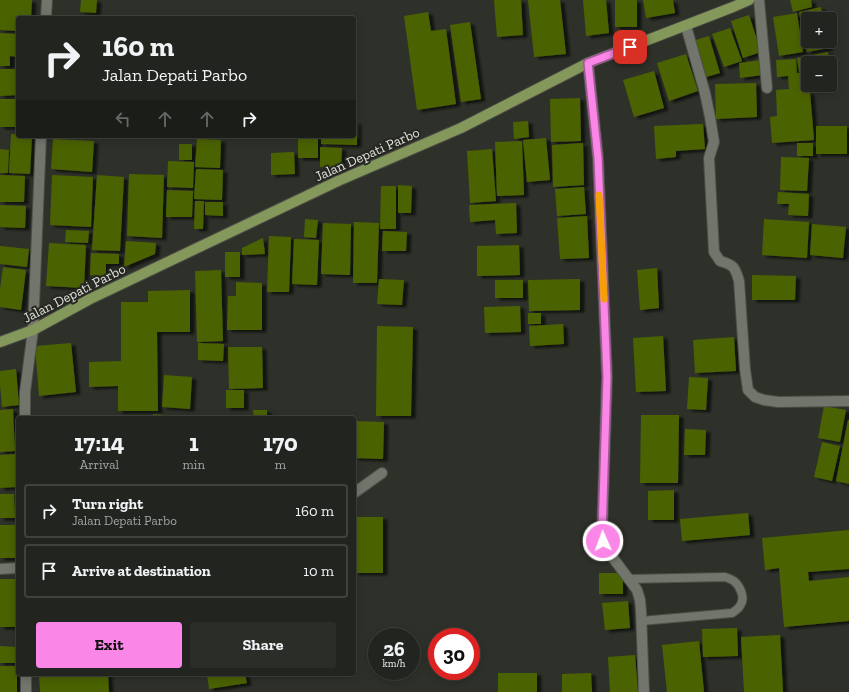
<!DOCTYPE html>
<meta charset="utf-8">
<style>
body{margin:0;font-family:"Zilla Slab",serif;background:#2a2d28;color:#f1f3f6;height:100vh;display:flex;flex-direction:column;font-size:15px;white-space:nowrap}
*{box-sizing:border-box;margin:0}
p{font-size:13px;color:#a2a5a4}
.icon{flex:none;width:22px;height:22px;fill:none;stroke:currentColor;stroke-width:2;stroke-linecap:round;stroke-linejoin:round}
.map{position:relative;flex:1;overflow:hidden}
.side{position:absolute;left:16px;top:416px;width:340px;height:260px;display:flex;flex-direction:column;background:#22251f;border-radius:4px;box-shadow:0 2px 10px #0003,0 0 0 1px #3f423d}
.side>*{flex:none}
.top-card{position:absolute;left:16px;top:16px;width:340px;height:122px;border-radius:4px;box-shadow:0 2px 10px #0003,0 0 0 1px #3f423d;background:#22251f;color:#f1f3f6;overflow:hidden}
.buttons{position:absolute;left:801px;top:12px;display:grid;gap:8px}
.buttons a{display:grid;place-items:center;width:36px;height:36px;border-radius:4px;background:#22251f;box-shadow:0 2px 10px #0003,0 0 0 1px #3f423d;font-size:20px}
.speed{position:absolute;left:368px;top:628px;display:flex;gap:8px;font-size:20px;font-weight:700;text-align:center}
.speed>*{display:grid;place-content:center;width:52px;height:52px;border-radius:50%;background:#22251f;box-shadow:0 2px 10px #0003,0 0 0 1px #3f423d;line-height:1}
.speed small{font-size:10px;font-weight:400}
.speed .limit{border:6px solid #d22;background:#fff;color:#111}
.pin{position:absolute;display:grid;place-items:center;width:34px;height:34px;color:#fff;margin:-17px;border-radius:8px;box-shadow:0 2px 6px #0006}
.me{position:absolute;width:44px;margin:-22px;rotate:358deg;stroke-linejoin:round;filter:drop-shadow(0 0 3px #0008)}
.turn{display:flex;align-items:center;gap:14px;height:84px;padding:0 20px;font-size:18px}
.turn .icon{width:52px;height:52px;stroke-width:2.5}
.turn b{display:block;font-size:28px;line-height:34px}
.lanes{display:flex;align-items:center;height:38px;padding:0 20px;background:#0003;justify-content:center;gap:20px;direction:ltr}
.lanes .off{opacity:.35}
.eta{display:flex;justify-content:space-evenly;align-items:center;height:68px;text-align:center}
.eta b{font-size:24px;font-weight:700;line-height:28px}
.cta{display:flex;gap:8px;margin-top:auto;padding:8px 20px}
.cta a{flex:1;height:46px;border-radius:4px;background:#fa87e7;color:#111;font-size:16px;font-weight:700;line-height:46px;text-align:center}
.cta a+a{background:#2a2d28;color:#f1f3f6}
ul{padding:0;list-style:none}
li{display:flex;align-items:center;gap:12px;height:54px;margin:0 8px 6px;padding:0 12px;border:2px solid #3f423d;border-radius:4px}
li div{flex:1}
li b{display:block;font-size:15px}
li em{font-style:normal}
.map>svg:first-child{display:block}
</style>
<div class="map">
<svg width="849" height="692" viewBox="0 0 849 692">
<defs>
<filter id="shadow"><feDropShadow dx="4.5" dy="2.5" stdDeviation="1" flood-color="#0009"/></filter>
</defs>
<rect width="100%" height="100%" fill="#2e3129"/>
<path fill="#4c6200" filter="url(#shadow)" d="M0 0H32L31 18H18V31L0 30Z
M81 0H97L96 13 80 12Z
M494 0H521L523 35 497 37Z
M528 0H560L566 54 534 57Z
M583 0H606L609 33 586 36Z
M615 0H637V27H615Z
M643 0H673L675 13 646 18Z
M790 0H811L812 7 793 12Z
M821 7 823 19H808V41H827L829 48 807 52 799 12Z
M428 12 431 31 446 29 456 104 417 110 404 16Z
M797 13 803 52 779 56 773 17Z
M749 15 761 52 743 58 731 21Z
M470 22 481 99 461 102 450 25Z
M730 28 742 61 724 67 712 34Z
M0 33 18 34V57L10 56V66H0Z
M709 36 720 73 703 78 692 41Z
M828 52 830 63H808V70L799 72 797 58Z
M686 54 698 91 669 101 657 63Z
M796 59 797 73 804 72 805 92H810L814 140 772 143 770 117 777 116 776 90 789 89 788 76 777 77 776 60Z
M761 60 763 75 740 78 739 63Z
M0 69H18V95L0 96Z
M654 71 664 108 634 117 623 80Z
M756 83 757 117 716 119 715 84Z
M580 98 581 141 551 142 550 99Z
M0 99H18V127H0Z
M528 121 529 137 514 139 513 122Z
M354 122H357V145L321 144V136H354Z
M703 124 705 149 676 151V157L656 159 654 126Z
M816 126H847V154H816Z
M11 134H18V136H32L30 174 9 173Z
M298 136H318V158H298Z
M546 138 550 180 527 182 523 140Z
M53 139 94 141 92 172 51 169Z
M197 139 221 140 220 168 195 167Z
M522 141 524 195 497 196 495 142Z
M583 143 584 185 553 187 552 145Z
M797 143H813V156H797Z
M179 144H192V160H179Z
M320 147 342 148 341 168 320 167Z
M0 149 9 150 8 173H0Z
M492 149 496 201 470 203 467 151Z
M294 152 295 174 271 175V153Z
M781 157 809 158 807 191 780 190Z
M168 161 194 162 193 188 167 187Z
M196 169 223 170 222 200 194 199Z
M129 174 164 175 162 238 127 236Z
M0 175 25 176 24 202H0Z
M52 175 93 177 91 227 50 225Z
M97 175 124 177 120 251 92 250Z
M398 185 412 186 411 213H398Z
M381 186H396V229H380Z
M584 187 586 214 557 216 555 189Z
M167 190 193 191 192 217H166Z
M778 192 809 194 808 216 788 215 789 204H777Z
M195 201H204L203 229H194Z
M205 202H223V216L205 215Z
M516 203 517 233 496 234 495 220 470 222 469 205Z
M0 205 26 206 25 228 0 227Z
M587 216 589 258 560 259 557 218Z
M305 219 318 220 316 238 304 237Z
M764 219 809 222 807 258 762 255Z
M354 222 379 223 377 283H353Z
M323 223 351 224 350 275 321 274Z
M812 224 846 227 843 258 810 255Z
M66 230 89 231 88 243 65 242Z
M383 231 407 232 406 251H382Z
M269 236 291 237 289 292H267Z
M263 238 265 254 242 255V248Z
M294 239 319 240 317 285 292 284Z
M126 241 156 243 155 254 124 267Z
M49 243 86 245 84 288 46 286Z
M519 245 520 275 477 276V246Z
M0 246 29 249 27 267 0 264Z
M225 252H240V277H225Z
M91 253 119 254V264H106V276L90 275Z
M3 267 26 270 21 310 0 307V289Z
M657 268 659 308 640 310 637 270Z
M221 270 223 341 197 342 195 271Z
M752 275 796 276 795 300H752Z
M379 279 404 280 402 305 377 304Z
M580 279V310L529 311 528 280Z
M495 280H523V298H495Z
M236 282 262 283V330H227L228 296H236Z
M190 290V332H157L158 411H118V386L89 387V362L121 361V302H148V291Z
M520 306 521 332 485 333 484 307Z
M528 313H541V324H528Z
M563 324 564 344 530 346 529 326Z
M377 326 413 327 411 416H376Z
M663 336 666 391 636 392 633 338Z
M734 337 736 371 695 373 693 340Z
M71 343 76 392 39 396 35 346Z
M198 343 224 344 223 361 198 360Z
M228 347H262L263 388 229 389Z
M16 369 19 405 2 407 0 385V371Z
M164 375 192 377 190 409 162 407Z
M689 377 708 378 706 410 687 409Z
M226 390H244V408H226Z
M824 406 846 410 840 442 818 438Z
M13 409 15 451 0 452V410Z
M253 410H267V418H254Z
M153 414 192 417V418H153Z
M641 415H679L678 483H640Z
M848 420H849V484L836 481Z
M354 421 384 422 383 459 354 458Z
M685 429 706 430 705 455H684Z
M822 442 840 446 832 481 814 477Z
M15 454 16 487 0 488V455Z
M674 490V520H648V491Z
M0 494H14L15 518H0Z
M748 513 750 535 682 541 680 519Z
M354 517H383V573H354Z
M0 525H15V558H0Z
M849 530V569L808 572 809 581 849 577V621L784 627 779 568 765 570 762 538Z
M599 573H623V594H599Z
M0 579H18V627H0Z
M628 601 630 628 605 630 602 603Z
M737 628 738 656 703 657 702 629Z
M780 635 783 692H744L741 637Z
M699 641 704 692H667L662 645Z
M0 646 16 647V663H0Z
M635 655 638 692H610L608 657Z
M0 666H17V692H0Z
M498 673H537V692H498Z
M591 673 592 692H562V674Z
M39 674H108L109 692H40Z
M207 674H245L247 683 209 689Z"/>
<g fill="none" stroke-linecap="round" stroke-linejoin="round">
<defs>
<path id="lane" d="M629 579 725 577C728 578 731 579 734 581 740 586 745 597 741 604 739 609 735 611 732 613L641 621"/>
<path id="street" d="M759 0 767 88
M46 18 47 0
M686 26 705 93 710 117 714 142 709 158 714 252 720 261C734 265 735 267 739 281L745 369 748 390 755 397 764 400 778 402 849 401
M588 63 598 158 607 377 602 533 603 541 607 550 637 590 640 600 641 611 644 692
M25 418V392L33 330 41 136
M354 493 382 473
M0 569 18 568
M26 674V692"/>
<path id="primary" d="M0 342 33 330 90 299 338 181 461 128 588 63 733 7 749 0"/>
</defs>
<use href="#lane" stroke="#4c4e47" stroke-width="10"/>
<use href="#street" stroke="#4c4e47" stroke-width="12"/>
<use href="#primary" stroke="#4c4e47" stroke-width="12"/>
<use href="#lane" stroke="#72756c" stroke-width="8"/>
<use href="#street" stroke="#72756c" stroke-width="10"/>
<use href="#primary" stroke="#85985b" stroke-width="10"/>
</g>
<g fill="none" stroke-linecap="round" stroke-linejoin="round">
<defs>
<path id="route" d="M603 541 602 533 607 377 598 158 588 63 630 47"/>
</defs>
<use href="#route" stroke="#a25896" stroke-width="10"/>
<use href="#route" stroke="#fa87e7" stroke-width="7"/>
<path stroke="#f59e0b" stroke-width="7" d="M599 195 604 299"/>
</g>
<g text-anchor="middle" stroke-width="4" stroke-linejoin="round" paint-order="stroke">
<g font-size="14" fill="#e1e3dd" stroke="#252720">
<text transform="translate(367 154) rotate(-24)" y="5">Jalan Depati Parbo</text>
<text transform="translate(74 293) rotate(-27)" y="5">Jalan Depati Parbo</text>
</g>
</g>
</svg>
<div class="buttons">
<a>+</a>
<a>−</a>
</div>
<div class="speed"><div>26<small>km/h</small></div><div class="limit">30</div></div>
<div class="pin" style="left:630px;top:47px;background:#d93025"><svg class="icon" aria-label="arrive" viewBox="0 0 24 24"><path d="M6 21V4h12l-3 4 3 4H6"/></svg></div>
<svg class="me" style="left:603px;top:541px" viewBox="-20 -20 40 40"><circle r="17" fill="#fa87e7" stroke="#fff" stroke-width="3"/><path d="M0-11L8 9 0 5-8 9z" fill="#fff"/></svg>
<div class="top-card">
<div class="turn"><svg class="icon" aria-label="right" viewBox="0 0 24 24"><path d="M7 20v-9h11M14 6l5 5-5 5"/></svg><div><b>160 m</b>Jalan Depati Parbo</div></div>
<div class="lanes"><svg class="icon off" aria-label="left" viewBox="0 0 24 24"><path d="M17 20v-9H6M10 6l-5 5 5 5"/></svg><svg class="icon off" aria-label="ahead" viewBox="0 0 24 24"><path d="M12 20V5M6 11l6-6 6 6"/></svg><svg class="icon off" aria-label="ahead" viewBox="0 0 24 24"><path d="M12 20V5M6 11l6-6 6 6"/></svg><svg class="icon" aria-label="right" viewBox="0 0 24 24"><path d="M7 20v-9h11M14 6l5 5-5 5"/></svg></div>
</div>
<section class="side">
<div class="eta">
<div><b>17:14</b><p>Arrival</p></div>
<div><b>1</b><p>min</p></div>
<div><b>170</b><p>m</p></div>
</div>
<ul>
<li><svg class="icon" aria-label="right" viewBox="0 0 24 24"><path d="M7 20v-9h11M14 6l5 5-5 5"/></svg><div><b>Turn right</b><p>Jalan Depati Parbo</p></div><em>160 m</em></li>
<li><svg class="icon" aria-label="arrive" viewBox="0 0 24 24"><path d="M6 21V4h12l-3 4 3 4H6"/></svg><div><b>Arrive at destination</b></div><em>10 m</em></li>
</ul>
<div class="cta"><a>Exit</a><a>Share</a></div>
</section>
</div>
